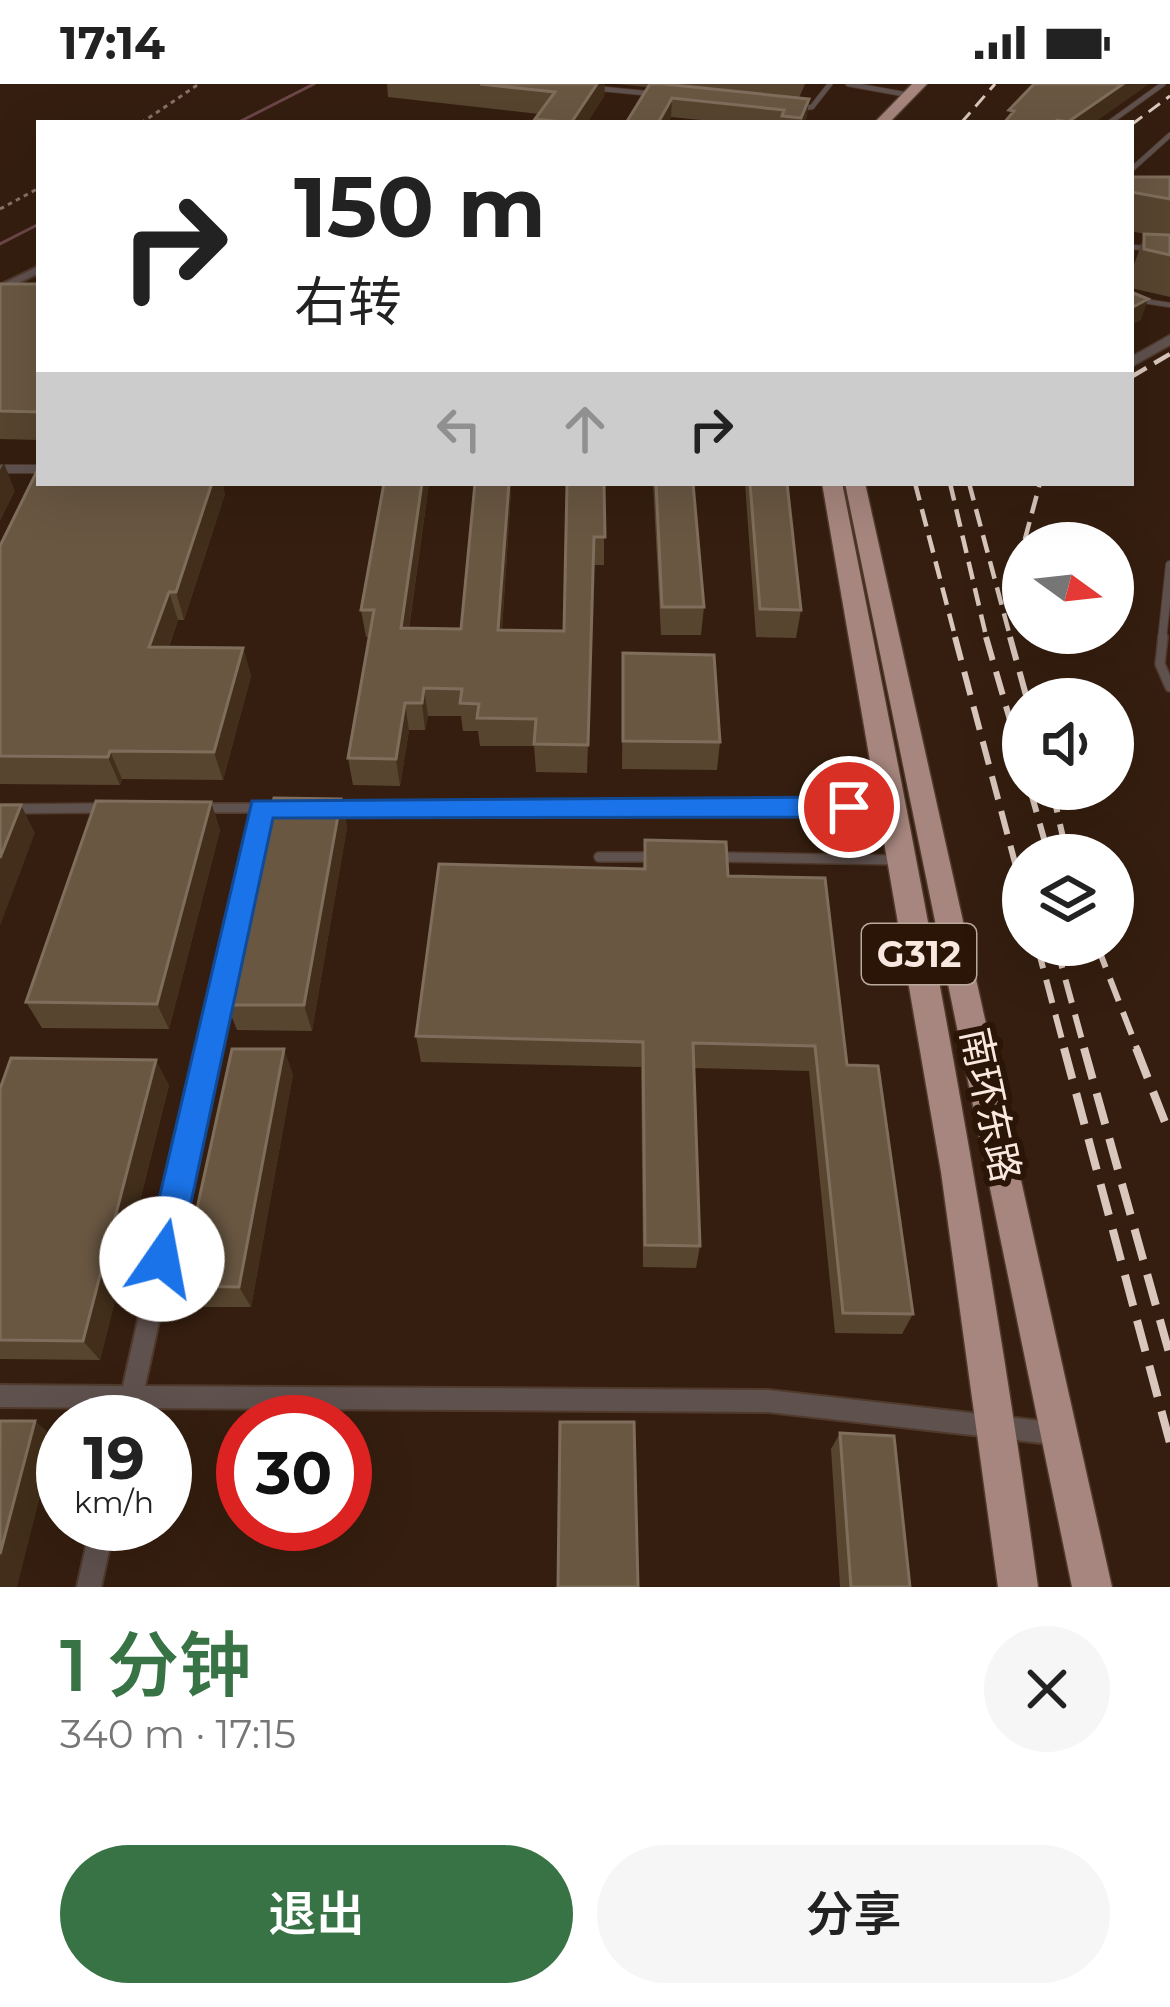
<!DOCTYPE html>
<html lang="zh">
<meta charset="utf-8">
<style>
body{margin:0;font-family:Montserrat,"Noto Sans SC",sans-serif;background:#f6f6f6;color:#222;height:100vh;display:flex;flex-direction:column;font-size:45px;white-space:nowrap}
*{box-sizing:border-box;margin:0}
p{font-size:39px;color:#767676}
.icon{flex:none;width:66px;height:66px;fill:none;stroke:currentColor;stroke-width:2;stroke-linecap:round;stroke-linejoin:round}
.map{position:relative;height:1503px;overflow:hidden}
.details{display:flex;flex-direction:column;background:#fff;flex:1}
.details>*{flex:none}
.top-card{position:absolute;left:36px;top:36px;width:1098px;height:366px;border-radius:0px;box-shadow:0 12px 48px #0002;background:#fff;color:#222;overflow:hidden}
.needle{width:78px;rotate:105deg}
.controls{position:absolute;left:1002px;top:438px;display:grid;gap:24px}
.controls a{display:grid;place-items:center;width:132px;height:132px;border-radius:50%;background:#fff;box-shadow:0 12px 48px #0002;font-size:60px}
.speed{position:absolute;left:36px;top:1311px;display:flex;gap:24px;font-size:60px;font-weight:700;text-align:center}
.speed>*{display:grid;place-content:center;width:156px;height:156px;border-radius:50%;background:#fff;box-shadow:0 12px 48px #0002;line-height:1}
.speed small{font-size:30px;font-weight:400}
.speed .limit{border:18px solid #d22;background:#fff;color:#111}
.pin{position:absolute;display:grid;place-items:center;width:102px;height:102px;color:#fff;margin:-51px;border:6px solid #fff;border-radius:50%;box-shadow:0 3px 12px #0007}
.me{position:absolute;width:132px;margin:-66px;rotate:12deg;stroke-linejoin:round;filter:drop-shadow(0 0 9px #0008)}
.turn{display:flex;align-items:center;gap:42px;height:252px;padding:0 60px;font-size:54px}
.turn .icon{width:156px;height:156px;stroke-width:2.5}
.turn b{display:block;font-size:84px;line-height:102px}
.lanes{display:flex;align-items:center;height:114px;padding:0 60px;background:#0003;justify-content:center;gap:60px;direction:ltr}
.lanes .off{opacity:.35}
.round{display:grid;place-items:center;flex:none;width:126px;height:126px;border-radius:63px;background:#f6f6f6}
.headline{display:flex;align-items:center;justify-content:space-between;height:204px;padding:0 60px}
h1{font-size:72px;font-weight:600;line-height:90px;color:#387346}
.action{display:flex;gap:24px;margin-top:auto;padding:24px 60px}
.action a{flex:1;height:138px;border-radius:72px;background:#387346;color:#fff;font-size:48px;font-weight:600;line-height:138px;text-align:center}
.action a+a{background:#f6f6f6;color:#222}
.status{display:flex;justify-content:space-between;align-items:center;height:84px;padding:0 60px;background:#fff;direction:ltr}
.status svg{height:33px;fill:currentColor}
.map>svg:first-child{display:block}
</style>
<div class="status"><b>17:14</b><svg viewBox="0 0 49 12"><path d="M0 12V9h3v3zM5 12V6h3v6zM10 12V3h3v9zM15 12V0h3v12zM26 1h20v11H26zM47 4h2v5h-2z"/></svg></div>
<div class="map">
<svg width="1170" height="1503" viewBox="0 0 1170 1503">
<rect width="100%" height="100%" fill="#351e0f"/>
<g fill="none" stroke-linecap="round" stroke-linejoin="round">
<path stroke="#6c4649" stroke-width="3" d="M237 39 314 0
M0 160 39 140"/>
<defs>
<path id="service-far2" d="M848 0 909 11
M593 4 654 10
M796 25 812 23 830 0
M1109 39 1163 0
M1131 86 1170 51
M1131 163 1170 166
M1131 215 1170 221"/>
<path id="service-far1" d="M0 385H39
M1162 556 1170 481"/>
<path id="service" d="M1163 553 1160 580 1170 603
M204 724H283
M336 724 889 723
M0 725 103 724
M599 773H652
M717 773 898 776"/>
<path id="minor" d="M39 182V189L0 208V201Z
M262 718 270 724 145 1302 768 1306 1059 1339 1067 1342 1070 1350 1067 1358 1059 1361 768 1328 140 1324 137 1338H115L118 1324 0 1323V1301L123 1302 254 724Z
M91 1440H115L101 1503H77Z"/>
<path id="tertiary" d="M1170 251V261L1131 283V273Z"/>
<path id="trunk" d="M912 0H927L889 39H874Z
M822 399H842C916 766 987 1132 1038 1503H998L941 1088Z
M845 399H865L1112 1503H1072Z"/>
</defs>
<use href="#service-far2" stroke="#503a2c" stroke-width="6"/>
<use href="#service-far1" stroke="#503a2c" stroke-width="10"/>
<use href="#service" stroke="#503a2c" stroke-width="12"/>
<use href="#minor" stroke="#503a2c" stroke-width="4"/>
<use href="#tertiary" stroke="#503a2c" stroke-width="3"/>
<use href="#trunk" stroke="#503a2c" stroke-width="3"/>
<path stroke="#877266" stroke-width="3" stroke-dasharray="4.5 4.5" stroke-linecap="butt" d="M141 39 199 0
M0 125 39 104"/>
<use href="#service-far2" stroke="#5f514e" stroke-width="4.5"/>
<use href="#service-far1" stroke="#5f514e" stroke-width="8"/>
<use href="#service" stroke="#5f514e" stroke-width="9"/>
<use href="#minor" fill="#5f514e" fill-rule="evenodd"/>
<use href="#tertiary" fill="#5f514e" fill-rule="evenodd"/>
<use href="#trunk" fill="#a6867e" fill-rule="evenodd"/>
<path stroke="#d9c7bd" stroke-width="3" stroke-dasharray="14 8" stroke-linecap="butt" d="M961 39 995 0
M1131 41 1170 12"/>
<path stroke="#d9c7bd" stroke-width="4.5" stroke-dasharray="18 9" stroke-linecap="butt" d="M1131 293 1170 270
M915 399 956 556
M950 399 987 556
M969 399 1011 556
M1023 536 1022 466 1040 399"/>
<path stroke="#d9c7bd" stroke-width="6" stroke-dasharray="24 12" stroke-linecap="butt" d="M955 553 1023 809
M986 553 1023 681
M1010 553 1027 615
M1030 705 1048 769
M1052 705 1067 771
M1037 861 1065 967
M1056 861 1085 967
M1097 861 1138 967"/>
<path stroke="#d9c7bd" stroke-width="8" stroke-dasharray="32 15" stroke-linecap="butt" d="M1064 964 1170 1359
M1084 964 1170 1272
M1136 964 1170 1051"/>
</g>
<path fill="#57452f" d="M387 0H605L604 12 587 39H535V35L539 30 388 13Z
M615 0H805L799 14 809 15 804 39H730L671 33 668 39H626L648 3Z
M1131 93H1170V213L1131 204V189L1145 150 1131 147Z
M0 200H39V356L0 355Z
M384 399H429L409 545H461L511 408 502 546 564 547 604 399V481H594L587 689 536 688 534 662H480L478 647H463L461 632H428L425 646H409L400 702 353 701 348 674 369 553H366L361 526Z
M653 399H693L704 523 701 551H661Z
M745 399H787L801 526 796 554 756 553Z
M225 410 184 536H178L169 563 243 564 251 592 223 696 122 695 120 701 0 700V462Z
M623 569 720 658 717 686 622 685Z
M341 715 347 743 312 947 237 946 227 921Z
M211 718 220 746 169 945 42 944 26 918Z
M645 756 728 792 847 981 913 1230 902 1250 835 1249 809 987 694 984 700 1162 696 1184 643 1183 641 983 421 978 416 952 643 785Z
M293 990 251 1223H193L180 1202Z
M169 1001 100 1276 0 1275V1005Z
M840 1349 910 1503H840L831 1365Z"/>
<path fill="#422e1a" d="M597 0H605L604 12 587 39H571Z
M1123 0H1149L1094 39H1067Z
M672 14 671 33 668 39H658Z
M809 15 807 33 804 39H801Z
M1148 215 1141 236 1131 241V224Z
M4 379 15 407 0 437V386Z
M212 399H223L225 410 184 536 176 508Z
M422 399H429L405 572 401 544Z
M509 399H511V408L500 574 498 546Z
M169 508 178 536 159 592 149 563Z
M243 564 251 592 223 696 214 668Z
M424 604 428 632 425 646 422 619Z
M405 619 409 646 400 702 396 675Z
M110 667 122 695 120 701 108 673Z
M341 715 347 743 312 947 304 921Z
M211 718 220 746 169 945 157 920Z
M21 721 35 749 0 842V774Z
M284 965 293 990 251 1223 239 1203Z
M156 976 169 1001 100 1276 83 1257Z
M35 1337 55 1354 17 1503H0V1470Z"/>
<path fill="#695742" stroke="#7f6e5b" stroke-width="3" d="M480 0H597L571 39 535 35 555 8Z
M650 0H664L809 15 801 34 782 32 784 26 672 14 658 39H626Z
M1034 0H1123L1068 38 1057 36 1055 39H1004L1014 27 1009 26Z
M1131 93H1170V115L1131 108Z
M1144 150 1170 151V171L1144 165Z
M0 200H39V328L0 327Z
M1131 208 1148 215 1131 224Z
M39 383V399H212L176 508H169L149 563 243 564 214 668 110 667 108 673 0 672V462Z
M384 399H422L401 544 461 545 475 399H509L498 546 564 547 567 399H604L605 453H594L588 661 534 660 536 635 477 634 479 620 460 619 462 605 424 604 422 619H405L396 675 348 674 374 526H361Z
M656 399H693L704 523H662Z
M750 399H787L801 526 760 525Z
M623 569 714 571 720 658 623 657Z
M274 714 341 715 304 921H227Z
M96 717 211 718 157 920 26 918Z
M0 721H21L0 774Z
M645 756 726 758 728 792 825 794 847 981 878 982 913 1230 843 1229 815 962 693 959 700 1162 645 1161 643 958 416 952 439 780 645 785Z
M232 965H284L239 1203 180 1202Z
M11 974 156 976 83 1257 0 1256V1005Z
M0 1337H35L0 1470Z
M560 1338H634L638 1503H558Z
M840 1349 894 1352 910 1503H851Z"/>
<path fill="#1a73e8" stroke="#114b97" stroke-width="3" d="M849 713 862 723 849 733 273 734 179 1175 174 1187 162 1192 150 1187 145 1175 252 717Z"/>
<g text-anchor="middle" stroke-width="12" stroke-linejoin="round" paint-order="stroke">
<rect fill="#2b1506" stroke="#bba99e" stroke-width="3" x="862" y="840" width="114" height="60" rx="9"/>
<g font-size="36" font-weight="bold" fill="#f9e8df">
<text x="919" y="883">G312</text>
</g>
<g font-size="39" fill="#f9e8df" stroke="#2b1506">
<text transform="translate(991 1021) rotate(78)" y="14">南环东路</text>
</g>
</g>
</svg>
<div class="controls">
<a><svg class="needle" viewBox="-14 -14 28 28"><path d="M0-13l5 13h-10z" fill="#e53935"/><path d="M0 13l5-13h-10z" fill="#767676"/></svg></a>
<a><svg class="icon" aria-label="sound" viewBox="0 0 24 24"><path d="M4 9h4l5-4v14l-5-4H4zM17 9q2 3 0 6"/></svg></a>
<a><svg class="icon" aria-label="layers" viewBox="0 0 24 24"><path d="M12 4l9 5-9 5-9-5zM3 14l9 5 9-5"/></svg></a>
</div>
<div class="speed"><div>19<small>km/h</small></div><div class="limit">30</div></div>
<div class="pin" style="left:849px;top:723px;background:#d93025"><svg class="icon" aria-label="arrive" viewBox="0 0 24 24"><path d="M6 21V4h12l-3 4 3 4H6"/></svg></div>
<svg class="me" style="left:162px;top:1175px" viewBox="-20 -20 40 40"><circle r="19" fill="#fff"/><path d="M0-13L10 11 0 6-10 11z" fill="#1a73e8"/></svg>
<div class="top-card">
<div class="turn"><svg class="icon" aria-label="right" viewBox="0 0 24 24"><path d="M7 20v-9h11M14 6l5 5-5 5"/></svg><div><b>150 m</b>右转</div></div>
<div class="lanes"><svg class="icon off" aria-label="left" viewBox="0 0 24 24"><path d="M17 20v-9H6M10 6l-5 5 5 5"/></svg><svg class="icon off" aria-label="ahead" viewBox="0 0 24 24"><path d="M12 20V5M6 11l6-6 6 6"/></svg><svg class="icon" aria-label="right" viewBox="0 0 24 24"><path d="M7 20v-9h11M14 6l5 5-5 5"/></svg></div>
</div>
</div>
<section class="details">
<div class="headline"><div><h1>1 分钟</h1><p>340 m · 17:15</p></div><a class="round"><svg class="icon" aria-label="close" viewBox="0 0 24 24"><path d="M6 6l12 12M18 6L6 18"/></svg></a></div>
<div class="action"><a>退出</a><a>分享</a></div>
</section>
